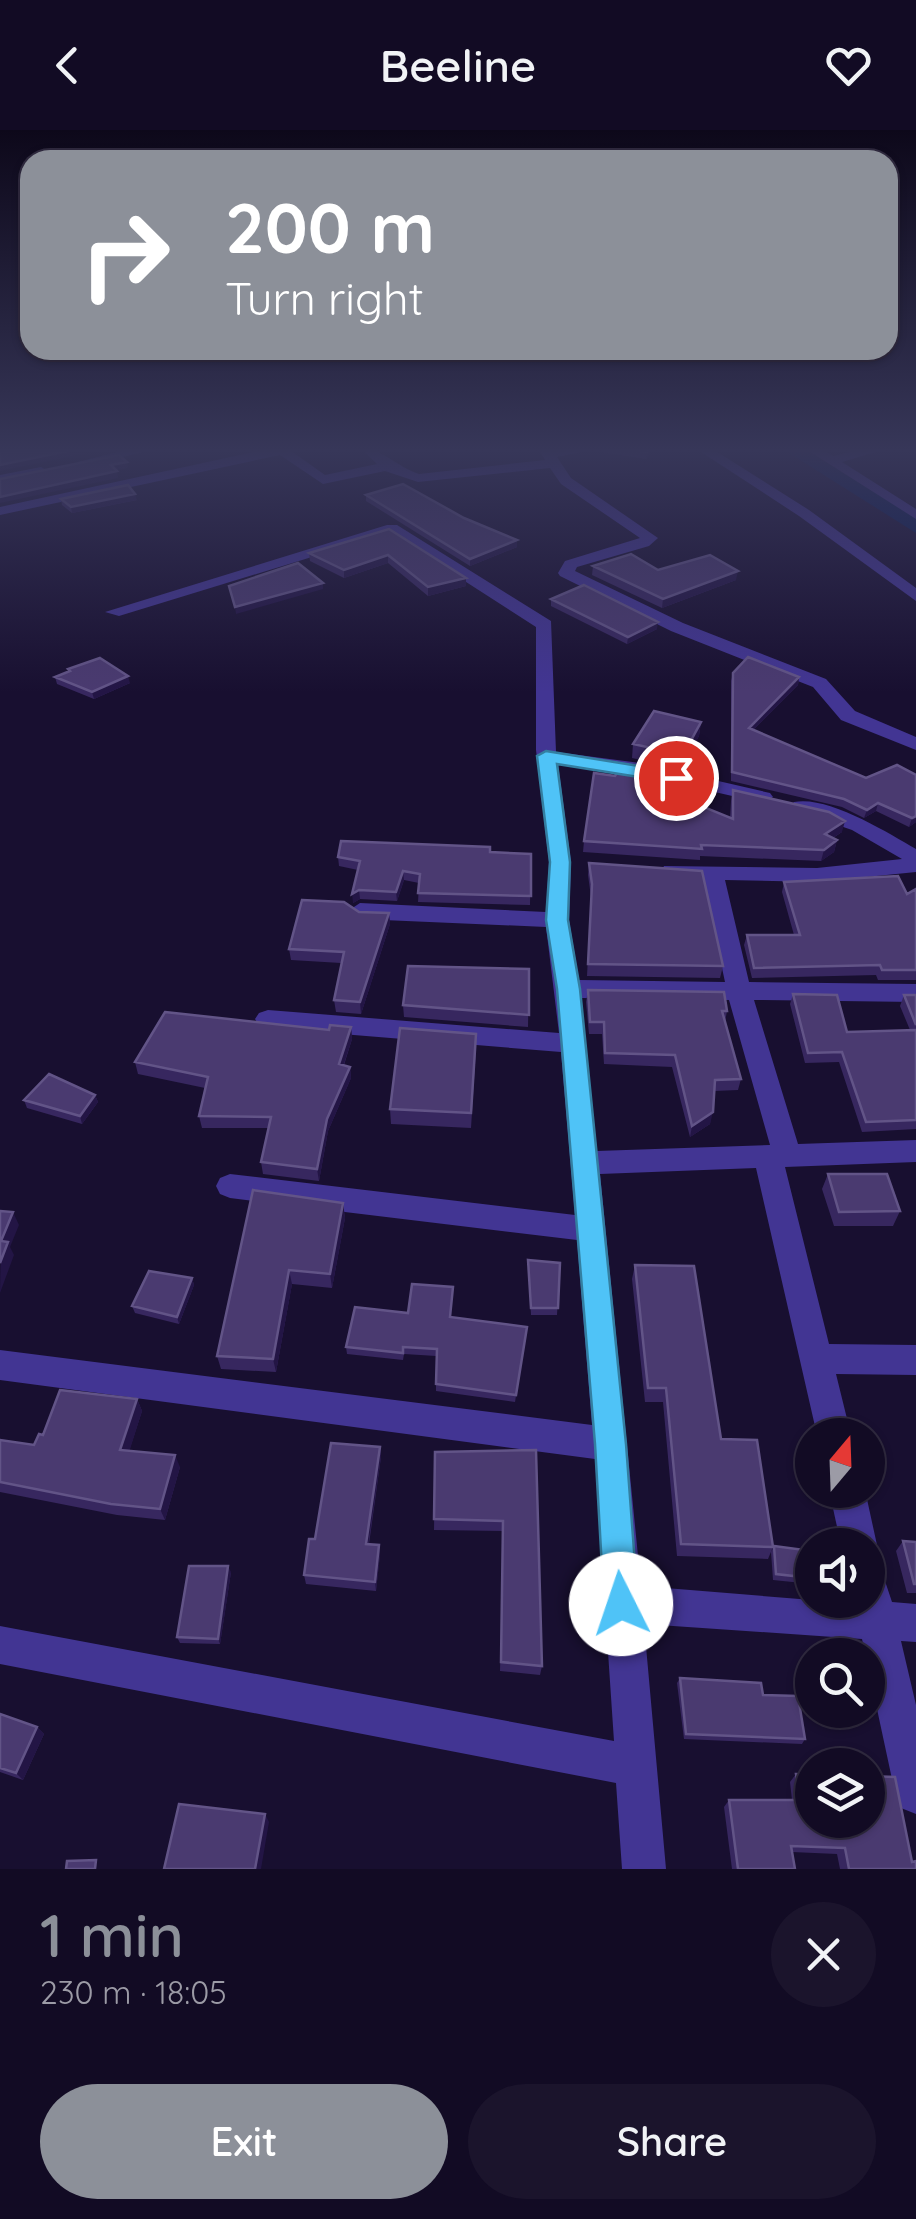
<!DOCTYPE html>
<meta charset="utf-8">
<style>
body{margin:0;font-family:Quicksand,sans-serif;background:#1b142c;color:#f1f3f6;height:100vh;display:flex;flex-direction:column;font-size:38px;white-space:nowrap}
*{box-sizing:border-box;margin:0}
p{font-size:32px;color:#9c9ba6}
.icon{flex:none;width:55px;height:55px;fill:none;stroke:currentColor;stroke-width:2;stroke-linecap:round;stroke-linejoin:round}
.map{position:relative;height:1739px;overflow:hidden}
.side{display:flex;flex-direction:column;background:#120b24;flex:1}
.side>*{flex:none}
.top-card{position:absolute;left:20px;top:20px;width:878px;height:210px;border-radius:30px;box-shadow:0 2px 8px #0004,0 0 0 2px #312b41;background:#8c9099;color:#fff;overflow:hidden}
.needle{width:65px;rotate:19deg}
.buttons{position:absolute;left:795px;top:1288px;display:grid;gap:20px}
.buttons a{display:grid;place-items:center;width:90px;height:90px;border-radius:50%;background:#120b24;box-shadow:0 2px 8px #0004,0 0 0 2px #312b41;font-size:50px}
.pin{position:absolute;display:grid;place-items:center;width:85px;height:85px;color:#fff;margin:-42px;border:5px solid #fff;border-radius:50%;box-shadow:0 2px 10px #0007}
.me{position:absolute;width:110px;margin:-55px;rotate:356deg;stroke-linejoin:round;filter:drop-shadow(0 0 8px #0008)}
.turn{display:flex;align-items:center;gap:35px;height:210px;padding:0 40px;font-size:45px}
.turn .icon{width:130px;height:130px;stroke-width:2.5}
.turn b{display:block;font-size:70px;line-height:85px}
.round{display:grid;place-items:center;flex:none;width:105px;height:105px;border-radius:52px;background:#1b142c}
.head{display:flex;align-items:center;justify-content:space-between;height:170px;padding:0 40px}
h1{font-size:60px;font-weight:600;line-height:75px;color:#8c9099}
.button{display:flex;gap:20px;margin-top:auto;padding:20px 40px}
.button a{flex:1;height:115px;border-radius:60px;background:#8c9099;color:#fff;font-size:40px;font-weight:600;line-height:115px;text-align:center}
.button a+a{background:#1b142c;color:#f1f3f6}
header{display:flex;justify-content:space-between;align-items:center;height:130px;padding:0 40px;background:#120b24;font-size:45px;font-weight:600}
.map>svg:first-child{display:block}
</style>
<header><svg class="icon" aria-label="back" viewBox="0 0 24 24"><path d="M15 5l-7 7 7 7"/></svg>Beeline<svg class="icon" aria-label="heart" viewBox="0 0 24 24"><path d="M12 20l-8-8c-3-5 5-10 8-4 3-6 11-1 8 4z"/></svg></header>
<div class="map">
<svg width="916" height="1739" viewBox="0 0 916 1739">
<rect width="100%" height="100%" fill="#180f30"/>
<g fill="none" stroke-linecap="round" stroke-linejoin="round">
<path fill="#051a53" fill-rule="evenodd" d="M781 318H803L916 388V403Z"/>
<path fill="#423593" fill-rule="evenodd" d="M133 318H160L85 336 78 332Z
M272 318H287L325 345 377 334 360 318C382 318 397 337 419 344L545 330 538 318H601L557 327 571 348 658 408 649 416 577 437 575 441 683 493 826 549 855 581 916 607V620L841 590 813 557 671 501 560 446 558 443 565 431 640 408 561 354 550 338 418 352 385 341 323 354 280 325 0 385V377Z
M695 318H711L809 380 916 458V471L799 386Z
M804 318H820L833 326 866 318H889L842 332 916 379V389Z
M41 337 48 341 46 344 0 353V345Z
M387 395H397L551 491 556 622 640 633 770 663 773 667 763 673 640 645 558 634 571 732 569 790 579 850 725 852 703 749 664 746 661 741 664 736 817 738 902 729 852 700 794 680 791 676 794 672C827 665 887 702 916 719V742L817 752 725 750 749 852 916 854V872L754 870 798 1014 916 1010V1032L785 1037 829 1214 916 1215V1245L836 1244 851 1305H817L756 1038 600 1044 641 1456 812 1470H868V1434L881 1439 892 1472 916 1474V1512L901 1511 916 1575V1684L901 1678 895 1663 862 1509 644 1494 666 1739H622L616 1653 0 1534V1496L614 1611 595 1329 0 1250V1220L592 1295 577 1110 230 1068 220 1064 216 1056 220 1048 230 1044 575 1085 561 922 268 898 259 895 255 889 259 883 268 880 559 903 546 797 360 789 348 781 360 773 546 782 549 732 536 620V497L390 403 119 486 105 482ZM581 868 729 870 770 1015 597 1021Z
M829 1360H865L877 1415 872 1428 868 1430V1415H841Z"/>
</g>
<path fill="#37275f" d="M602 318H656L646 329 601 322Z
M366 365 517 417 470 436 366 371Z
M61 369 137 370 72 383 62 375Z
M389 399 466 456 428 466 388 433 344 448 310 431 309 423Z
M593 436 658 440 736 450 662 478 592 445Z
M551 469 657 499 627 514 551 476Z
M68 539 130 553 94 569 57 554 55 547 68 542Z
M733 543 799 547 798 555 753 600 866 648 916 692 909 697 876 681 864 688 842 677 731 651V551Z
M701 592 699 606 681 639 632 628 633 614Z
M671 656 668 662 730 688 731 671 733 660 842 702 833 708 837 710 834 722 821 731 700 726V730L583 722 584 711Z
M490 722 531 724 530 775 418 772 419 753 404 750 397 771 360 769 353 773 358 740 339 736 338 727Z
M589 733 723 836 720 848 587 846 591 767 588 745Z
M784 752 907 764 916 759V850H878L876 845 752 848 744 815 747 805H794L782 762Z
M359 782 389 783 390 794 361 884 336 882 334 870 341 833 291 830 289 819Z
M529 839 528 897 404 887 403 875Z
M588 860 727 881 725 892 741 949 738 960 714 961 710 994 690 1007 672 937 604 934 602 904H589L586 872Z
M793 864 847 902 910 900 900 876 904 865H916V999L862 1002 839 932 805 933 790 874Z
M351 897 352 909 344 935 350 937 351 948 328 1001 319 1051 263 1044 261 1032 268 998H202L199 986 205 958 138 944 135 932Z
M476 919 471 998 391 994 390 979Z
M95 965 98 972 82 994 27 978 24 970Z
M828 1044 900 1081 893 1096H834L822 1059Z
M343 1073 345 1088 332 1158 292 1154 276 1242 221 1239 217 1226Z
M528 1130 560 1133 557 1185H531Z
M635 1135 773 1417 768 1429 677 1426 663 1272H645L632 1149Z
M192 1148 194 1155 179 1194 135 1183 132 1176Z
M453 1164 450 1187 527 1197 515 1272 436 1261V1226L404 1224 403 1230 347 1224 346 1217 408 1183Z
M137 1269 142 1281 129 1321 180 1337 165 1390 117 1385 0 1362V1310L34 1315 43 1305Z
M380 1317 381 1327 369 1414 379 1415 380 1424 376 1461 306 1454 304 1445 315 1409Z
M536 1320 542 1536 540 1545 500 1541 503 1401 434 1400 435 1322Z
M903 1411 916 1412V1463H907L896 1421Z
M774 1416 812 1421V1454L773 1450 771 1422Z
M231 1442 220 1514 180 1513 177 1507Z
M680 1548 763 1565 805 1609 802 1614 684 1609 677 1553Z
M0 1584 37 1597 44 1604 23 1650 0 1642Z
M796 1644 912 1732 916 1739H840L837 1724 792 1722 795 1739H732L724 1677 729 1670H792L790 1652Z"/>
<path fill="#231545" d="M82 318 107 319 0 341V335Z
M650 318H656L646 329 647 322Z
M127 332 128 338 113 341 111 335Z
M117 341 118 348 0 373V367Z
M135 364 137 370 72 383 71 377Z
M517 410V417L470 436V429Z
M388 425V433L344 448V440Z
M738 441 736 450 662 478 663 469Z
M466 448V456L428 466V457Z
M323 453V459L236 484 235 477Z
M658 492 657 499 627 514 628 507Z
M128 546 130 553 94 569 92 562Z
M799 547 798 555 747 606 749 598Z
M701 592 699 606 681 639 683 625Z
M673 645 671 656 662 672 664 661Z
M878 673 876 681 864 688 867 680Z
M916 686V692L909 697 912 688Z
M845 691 842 702 821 715 825 704Z
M837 710 834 722 821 731 824 720Z
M403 741 404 750 397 771 396 762Z
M359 760 360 769 353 773 352 764Z
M389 783 390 794 361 884 360 872Z
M351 897 352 909 340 946 339 934Z
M350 937 351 948 328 1001 319 1051 317 1039 327 989Z
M95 965 98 972 82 994 80 986Z
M713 982 710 994 690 1007 692 996Z
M343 1073 345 1088 332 1158 330 1144Z
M13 1082 19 1095 10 1117 14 1125 0 1163 1 1111Z
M289 1140 292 1154 276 1242 273 1229Z
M192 1148 194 1155 179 1194 177 1187Z
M137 1269 142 1281 126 1332 120 1320Z
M380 1317 381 1327 367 1423 366 1414Z
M175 1325 180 1337 165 1390 160 1379Z
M379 1415 380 1424 376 1461 375 1452Z
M228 1436 231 1442 220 1514 218 1509Z
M37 1597 44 1604 23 1650 16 1643Z
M265 1684 269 1692 261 1739H255Z"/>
<path fill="#4a3a70" stroke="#625487" stroke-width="2.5" d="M0 318H82L0 335Z
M625 318H650L647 322Z
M119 325 127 332 111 335 117 341 0 367V349Z
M403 354 464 388 517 410 470 429 366 365Z
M128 355 135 364 71 377 61 369Z
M389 399 466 448 428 457 388 425 344 440 309 423Z
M631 424 658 440 710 425 738 441 663 469 593 436Z
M298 433 323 453 235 477 229 456Z
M584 455 658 492 628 507 551 469Z
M748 527 799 547 749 598 866 648 897 635 916 645V686L912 688 878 673 867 680 844 669 732 642 733 543Z
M100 528 128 546 92 562 55 547 70 541 68 539Z
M654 581 701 592 683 625 633 614Z
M622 635 673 645 664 661 733 689V660L829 682 845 691 825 704 837 710 824 720 701 715 702 719 584 711 594 643 615 646Z
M341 711 490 717V722L531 724V766L418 763 420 744 403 741 396 762 359 760 352 764 360 731 338 727Z
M589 733 702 741 723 836 588 834 592 754Z
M898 746 907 764 916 759V840H882L880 835 754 838 747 805H800L784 752Z
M302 770 344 772 359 782 389 783 360 872 334 870 344 822 289 819Z
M408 836 529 839V885L403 875Z
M588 860 724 862 727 881H722L741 949 715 950 713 982 692 996 675 925 605 923 604 892H590Z
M793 864 837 865 847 902 916 900V990L866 992 842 922 808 923Z
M904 865H916V895Z
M165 882 329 900 330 895 351 897 339 934 350 937 327 989 317 1039 261 1032 271 987 199 986 208 947 135 932Z
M400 898 476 904 471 983 390 979Z
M49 944 95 965 80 986 24 970Z
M828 1044H887L900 1081 839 1082Z
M253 1060 343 1073 330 1144 289 1140 273 1229 217 1226Z
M0 1081 13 1082 1 1111 8 1112 0 1133Z
M528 1130 560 1133 558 1178H531Z
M635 1135 694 1136 721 1309 757 1310 773 1417 681 1414 666 1258H648Z
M149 1141 192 1148 177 1187 132 1176Z
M412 1154 453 1157 450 1187 527 1197 516 1265 436 1254 437 1219 403 1217V1223L346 1217 355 1177 408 1183Z
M60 1260 137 1269 120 1320 175 1325 160 1379 111 1374 0 1352V1310L34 1315 39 1304 43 1305Z
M331 1313 380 1317 366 1414 379 1415 375 1452 304 1445 309 1409H315Z
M536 1320 542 1536 501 1532 503 1391 434 1389 435 1322Z
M903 1411 916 1412V1454H914Z
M774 1416 812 1421V1448L776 1444Z
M189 1436H228L218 1509 177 1507Z
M680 1548 761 1553 763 1565 798 1566 805 1609 686 1604Z
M0 1584 37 1597 16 1643 0 1638Z
M796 1644 812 1645V1690H868V1646L895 1647 912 1732 916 1731V1739H849L845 1718 791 1716 795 1739H738L729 1670H800Z
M179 1674 265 1684 255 1739H164Z
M96 1730 95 1739H66L67 1731Z"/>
<linearGradient id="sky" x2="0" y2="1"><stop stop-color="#0d081a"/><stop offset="0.57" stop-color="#373759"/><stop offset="1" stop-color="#373759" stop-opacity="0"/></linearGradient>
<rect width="916" height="562" fill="url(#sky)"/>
<path fill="#4fc3f7" stroke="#337fa1" stroke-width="2.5" d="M546 621 676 642 686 648 676 653 557 634 570 732 568 790 580 859 626 1314 638 1474 633 1486 621 1491 609 1486 604 1474 595 1314 557 859 546 790 550 732 537 626Z"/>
</svg>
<div class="buttons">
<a><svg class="needle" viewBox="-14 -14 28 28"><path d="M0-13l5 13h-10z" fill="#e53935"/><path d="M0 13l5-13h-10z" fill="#9c9ba6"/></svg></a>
<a><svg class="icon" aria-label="sound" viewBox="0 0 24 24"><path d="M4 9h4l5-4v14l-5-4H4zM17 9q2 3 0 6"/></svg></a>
<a><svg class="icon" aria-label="search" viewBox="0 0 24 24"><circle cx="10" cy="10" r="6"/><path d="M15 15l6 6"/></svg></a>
<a><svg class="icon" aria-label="layers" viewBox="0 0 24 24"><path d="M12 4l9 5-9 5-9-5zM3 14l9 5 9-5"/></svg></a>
</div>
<div class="pin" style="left:676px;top:648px;background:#d93025"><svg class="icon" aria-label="arrive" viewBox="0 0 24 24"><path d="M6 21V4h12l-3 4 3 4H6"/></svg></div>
<svg class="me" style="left:621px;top:1474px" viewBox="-20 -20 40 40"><circle r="19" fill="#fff"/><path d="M0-13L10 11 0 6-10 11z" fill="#4fc3f7"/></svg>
<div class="top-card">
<div class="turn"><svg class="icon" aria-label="right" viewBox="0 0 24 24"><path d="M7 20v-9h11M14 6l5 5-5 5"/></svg><div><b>200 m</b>Turn right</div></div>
</div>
</div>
<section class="side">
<div class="head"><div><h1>1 min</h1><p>230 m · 18:05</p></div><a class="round"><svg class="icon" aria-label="close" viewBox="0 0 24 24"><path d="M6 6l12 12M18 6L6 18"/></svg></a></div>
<div class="button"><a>Exit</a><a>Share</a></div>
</section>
